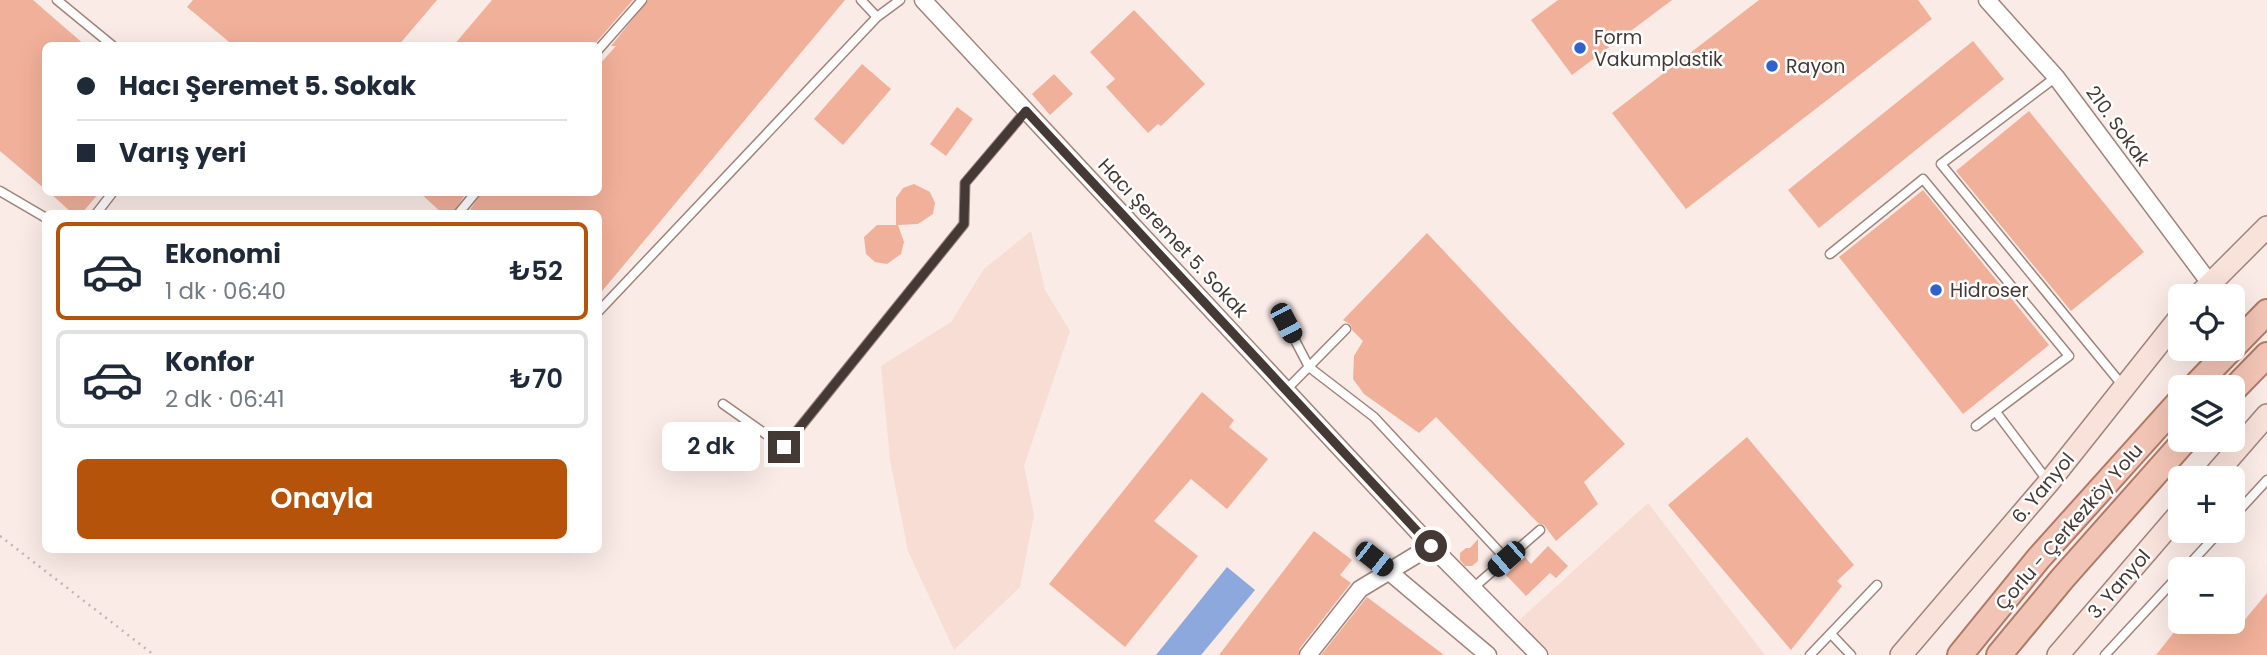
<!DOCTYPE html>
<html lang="tr">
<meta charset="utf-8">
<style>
:root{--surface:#fff;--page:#f6f6f7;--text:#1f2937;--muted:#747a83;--line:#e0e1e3;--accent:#b45309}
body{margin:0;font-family:Poppins,sans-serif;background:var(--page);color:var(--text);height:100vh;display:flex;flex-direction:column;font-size:26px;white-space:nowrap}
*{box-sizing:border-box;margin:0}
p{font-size:23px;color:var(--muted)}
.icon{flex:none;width:38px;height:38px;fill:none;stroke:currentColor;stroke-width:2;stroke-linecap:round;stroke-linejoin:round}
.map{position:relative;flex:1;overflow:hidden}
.panel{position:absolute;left:42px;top:210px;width:560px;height:343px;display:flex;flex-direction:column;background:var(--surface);border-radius:10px;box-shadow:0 7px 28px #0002}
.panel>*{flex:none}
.hud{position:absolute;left:42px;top:42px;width:560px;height:154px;border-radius:10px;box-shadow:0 7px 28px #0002;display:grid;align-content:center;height:154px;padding:0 35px;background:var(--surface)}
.buttons{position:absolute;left:2168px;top:284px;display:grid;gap:14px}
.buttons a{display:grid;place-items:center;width:77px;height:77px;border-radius:10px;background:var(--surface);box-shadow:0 7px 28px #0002;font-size:35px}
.end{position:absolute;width:32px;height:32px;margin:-16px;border:9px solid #443935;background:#fff;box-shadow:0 0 0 4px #fff}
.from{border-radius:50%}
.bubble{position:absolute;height:49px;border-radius:10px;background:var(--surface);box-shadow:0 7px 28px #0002;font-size:23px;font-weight:600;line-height:49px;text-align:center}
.car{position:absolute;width:21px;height:42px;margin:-21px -10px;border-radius:9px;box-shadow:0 0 5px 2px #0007;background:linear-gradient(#222 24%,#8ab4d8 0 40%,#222 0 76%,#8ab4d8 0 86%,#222 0)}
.hud b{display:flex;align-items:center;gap:24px;height:66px;font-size:26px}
.hud b+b{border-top:2px solid var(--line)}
.hud i{width:18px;height:18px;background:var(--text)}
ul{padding:12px 0 0;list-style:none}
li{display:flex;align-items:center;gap:21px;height:98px;margin:0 14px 10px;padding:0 21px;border:4px solid var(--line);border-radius:10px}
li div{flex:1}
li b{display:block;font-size:26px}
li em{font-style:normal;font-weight:600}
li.current{border-color:var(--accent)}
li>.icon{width:63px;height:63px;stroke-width:1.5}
.action{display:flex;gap:14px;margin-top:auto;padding:14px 35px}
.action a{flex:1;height:80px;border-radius:10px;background:var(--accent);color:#fff;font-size:28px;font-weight:600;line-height:80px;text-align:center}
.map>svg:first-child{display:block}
</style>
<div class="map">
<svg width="2267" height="655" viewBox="0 0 2267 655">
<rect width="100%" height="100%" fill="#fbfbfb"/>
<!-- built -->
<path fill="#faebe6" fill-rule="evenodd" d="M0,0H2267V655H0ZM46,46H598V192H46ZM46,214H598V550H46ZM2180,296H2233V348H2180ZM2180,387H2233V439H2180ZM2180,478H2233V530H2180ZM2180,569H2233V621H2180Z"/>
<!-- green -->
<path fill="#f7ddd4" d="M1031,231L1045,290L1070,331L1024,466L1034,515L1020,587L954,650L908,551L890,460L881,366L951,322L984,269Z
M1648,503L1765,655H1548L1516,623Z"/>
<!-- water -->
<path fill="#8ca8dd" d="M1227,567L1255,590L1201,655H1156Z"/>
<!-- building -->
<path fill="#f1b09a" d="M0,0H33L86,46H46V190L0,151Z
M193,0H437L398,46H234L187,7Z
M492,0H633L593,46H453Z
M648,0H845L598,296V214H467L482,192H598V66L616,46H611Z
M1558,0H1672L1572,75L1531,20Z
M1759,0H1918L1932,19L1686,209L1612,113Z
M1134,10L1205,84L1161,126L1158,124L1148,133L1106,87L1115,79L1090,52Z
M1973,41L2004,79L1819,228L1788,190Z
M862,64L891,89L843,145L814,119Z
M1054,74L1073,94L1050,115L1032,94Z
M957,107L973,119L946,156L930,144Z
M2029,111L2144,252L2071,311L1956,171Z
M914,184L930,192L935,203L933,214L918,224L898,225L904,242L901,254L887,264L875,262L866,254L864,237L877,225H896V198L903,188Z
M1923,190L2049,345L1963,414L1839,257Z
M49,192H100L81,214H73Z
M419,192H467L452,214H443Z
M1427,233L1625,444L1584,482L1598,504L1556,541L1544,525L1539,524L1436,417L1419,433L1364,394L1353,379L1354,356L1363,341L1352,330L1351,325L1343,320Z
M1202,392L1234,420L1229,427L1268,459L1227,509L1191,479L1154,521L1198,556L1125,647L1049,584Z
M1747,437L1854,565L1837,581L1842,586L1791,650L1668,505Z
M1314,531L1352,560L1340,575L1351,583L1300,648L1298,655H1219Z
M1478,539V561L1472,566H1465L1460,560V553L1466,548H1470Z
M1548,546L1568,566L1556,578L1550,573L1526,596L1506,575L1525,557L1531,564Z
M2267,593V655H2156L2183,621L2242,623Z
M1367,597L1444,655H1321Z"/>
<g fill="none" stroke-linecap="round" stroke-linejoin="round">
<defs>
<path id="service" d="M57,0L113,46
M861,0L877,17
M598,50L642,0
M2056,77L1941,164L2123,386
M0,191L46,218
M96,214L113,192
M458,214L476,192
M1830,254L1923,179L2069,356L1976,426
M598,312L877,17L900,0
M1286,323L1309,367L1374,417L1506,559
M1286,390L1346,329
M723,404L784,447L964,224L965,183L1026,111
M1996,412L2047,480
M2233,517L2267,480
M2185,569L2221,530
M1473,588L1540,530
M1831,634L1851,655
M1810,655L1877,585
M2105,655L2180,574"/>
<path id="minor" d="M923,0L1431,546L1539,655
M1987,0L2056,77L2209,282
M1374,559L1488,655
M1308,655L1360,589L1431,546"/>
<path id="secondary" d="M2198,296L2267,227
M2212,478L2267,415
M1901,655L2049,482L2180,317
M2058,655L2180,513"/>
<path id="primary" d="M2233,347L2267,312
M2194,387L2232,348
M2233,390L2267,355
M1960,655L2038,559L2180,401
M1999,655L2062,579L2186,439"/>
</defs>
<!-- service casing -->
<use href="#service" stroke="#9e847c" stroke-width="11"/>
<!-- minor casing -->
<use href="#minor" stroke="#9e847c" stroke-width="19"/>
<!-- secondary casing -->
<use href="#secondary" stroke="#9e847c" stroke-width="24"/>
<!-- primary casing -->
<use href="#primary" stroke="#b07a68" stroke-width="28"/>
<!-- path -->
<path stroke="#bbb7b6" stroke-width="2.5" stroke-dasharray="2 5" stroke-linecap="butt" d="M0,536L154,655"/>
<!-- service -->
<use href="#service" stroke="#fff" stroke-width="8"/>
<!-- minor -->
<use href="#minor" stroke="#fff" stroke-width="16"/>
<!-- secondary -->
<use href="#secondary" stroke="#f9e2da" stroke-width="21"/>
<!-- primary -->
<use href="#primary" stroke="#f2c4b5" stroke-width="24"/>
</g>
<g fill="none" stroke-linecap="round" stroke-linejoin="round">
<!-- route -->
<path stroke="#443935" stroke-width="9" d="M784,447L964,224L965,183L1026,111L1431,546"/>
</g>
<!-- markers -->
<g fill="#2f61cf" stroke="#fff" stroke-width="2.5">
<circle cx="1580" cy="48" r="7"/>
<circle cx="1772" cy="66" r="7"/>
<circle cx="1936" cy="290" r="7"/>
</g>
<g text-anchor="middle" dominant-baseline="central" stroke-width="5" stroke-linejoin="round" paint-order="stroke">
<!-- poi labels -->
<g font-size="19" fill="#443935" stroke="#fff" text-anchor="start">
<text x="1594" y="37">Form<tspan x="1594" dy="22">Vakumplastik</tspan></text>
<text x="1786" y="66">Rayon</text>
<text x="1950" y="290">Hidroser</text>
</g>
<!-- street labels -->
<g font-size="19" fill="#443935" stroke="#fff">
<text transform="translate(2118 126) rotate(54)">210. Sokak</text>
<text transform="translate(1173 238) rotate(47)">Hacı Şeremet 5. Sokak</text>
<text transform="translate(2043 488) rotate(-50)">6. Yanyol</text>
<text transform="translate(2069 527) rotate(-49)">Çorlu - Çerkezköy Yolu</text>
<text transform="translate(2119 584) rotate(-49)">3. Yanyol</text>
</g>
</g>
</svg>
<div class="buttons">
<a><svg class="icon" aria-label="locate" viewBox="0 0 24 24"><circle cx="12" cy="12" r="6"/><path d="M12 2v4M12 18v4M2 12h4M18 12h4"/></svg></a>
<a><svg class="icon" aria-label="layers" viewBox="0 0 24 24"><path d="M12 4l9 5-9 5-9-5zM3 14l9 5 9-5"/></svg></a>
<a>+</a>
<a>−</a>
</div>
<i class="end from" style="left:1431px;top:546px"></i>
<i class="end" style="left:784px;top:447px"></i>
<div class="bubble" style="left:662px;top:422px;width:98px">2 dk</div>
<i class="car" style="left:1286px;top:323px;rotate:152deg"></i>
<i class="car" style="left:1374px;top:559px;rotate:128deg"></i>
<i class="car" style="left:1506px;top:559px;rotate:229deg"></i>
<div class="hud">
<b><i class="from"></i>Hacı Şeremet 5. Sokak</b>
<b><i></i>Varış yeri</b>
</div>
<section class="panel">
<ul>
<li class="current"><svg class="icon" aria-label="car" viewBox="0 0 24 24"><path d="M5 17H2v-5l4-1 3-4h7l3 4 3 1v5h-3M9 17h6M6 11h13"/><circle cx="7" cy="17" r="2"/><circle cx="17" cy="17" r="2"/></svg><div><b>Ekonomi</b><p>1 dk · 06:40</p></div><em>₺52</em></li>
<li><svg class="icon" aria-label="car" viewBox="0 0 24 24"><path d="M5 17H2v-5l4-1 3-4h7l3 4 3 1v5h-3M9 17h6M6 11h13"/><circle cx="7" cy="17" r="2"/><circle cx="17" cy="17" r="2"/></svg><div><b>Konfor</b><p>2 dk · 06:41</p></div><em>₺70</em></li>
</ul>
<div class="action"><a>Onayla</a></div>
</section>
</div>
